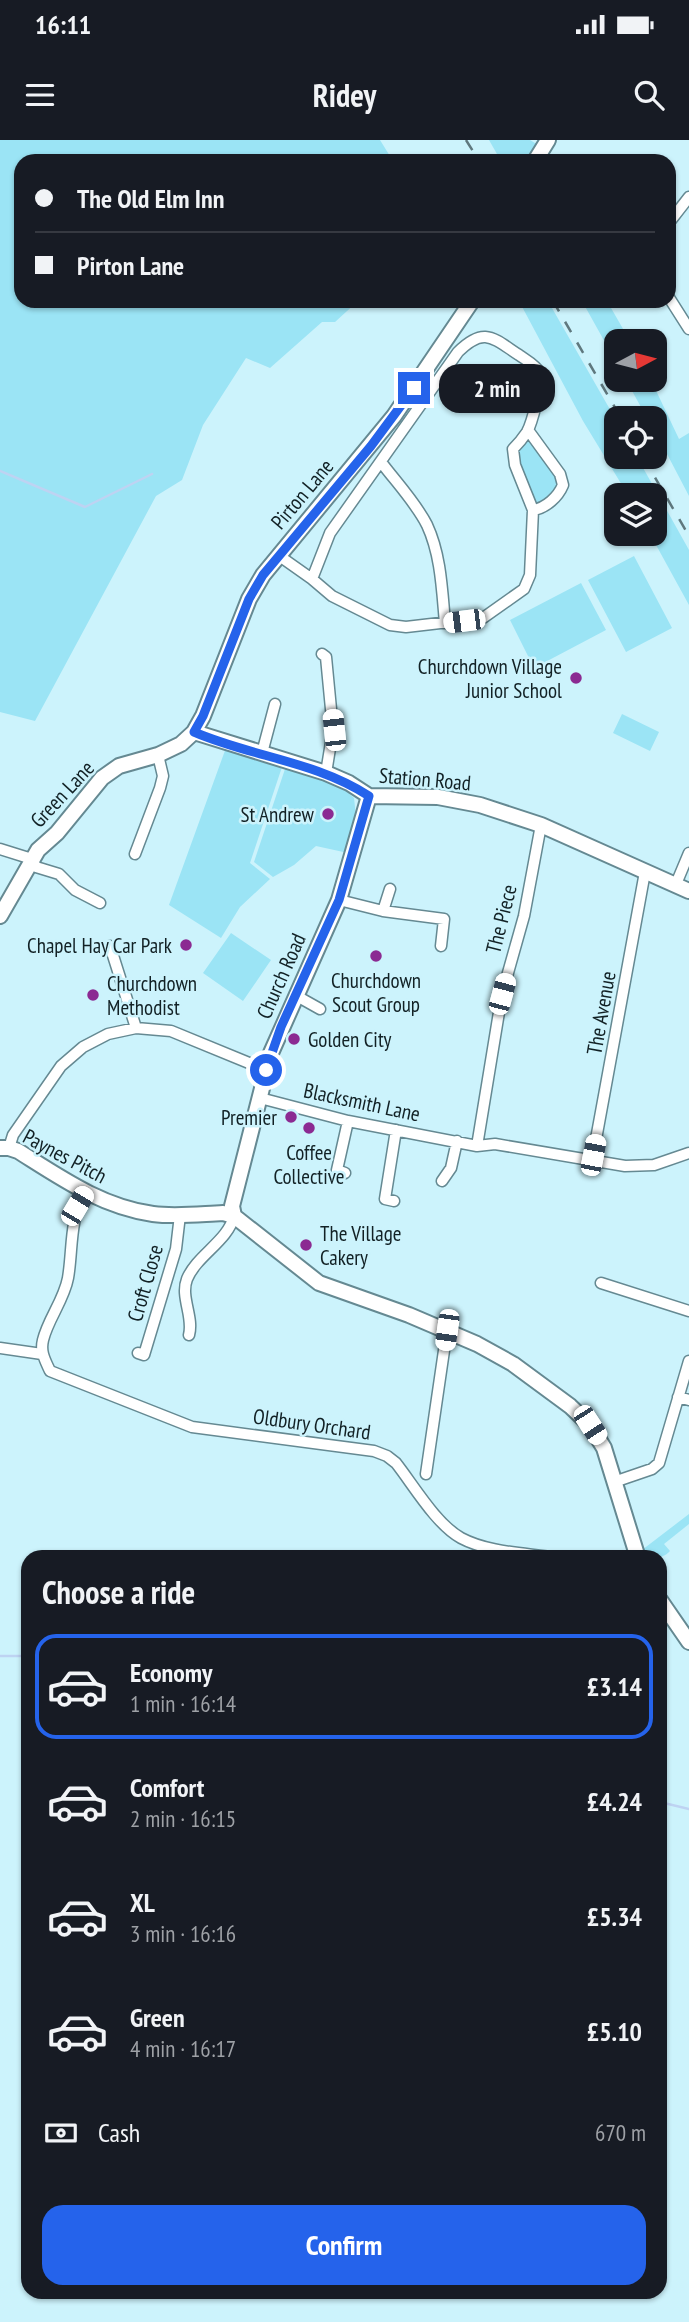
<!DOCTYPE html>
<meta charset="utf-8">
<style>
:root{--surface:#171b24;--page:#20242c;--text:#f1f3f6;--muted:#9ea1a6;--line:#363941;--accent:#2563eb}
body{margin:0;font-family:"PT Sans Narrow",sans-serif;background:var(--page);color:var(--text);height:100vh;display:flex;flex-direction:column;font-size:26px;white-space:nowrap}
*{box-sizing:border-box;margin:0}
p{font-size:23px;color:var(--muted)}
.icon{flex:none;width:38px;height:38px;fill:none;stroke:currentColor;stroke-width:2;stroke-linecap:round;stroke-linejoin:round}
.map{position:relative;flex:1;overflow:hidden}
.panel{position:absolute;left:21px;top:1410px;width:646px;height:749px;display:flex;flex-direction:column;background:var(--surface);border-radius:21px;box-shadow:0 2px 5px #0004}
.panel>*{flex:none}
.top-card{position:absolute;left:14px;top:14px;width:662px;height:154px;border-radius:21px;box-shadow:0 2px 5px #0004;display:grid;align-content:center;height:154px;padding:0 21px;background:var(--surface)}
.needle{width:46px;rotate:83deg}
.controls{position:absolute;left:604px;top:189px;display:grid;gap:14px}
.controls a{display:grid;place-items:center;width:63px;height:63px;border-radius:14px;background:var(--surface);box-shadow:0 2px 5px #0004;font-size:35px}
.end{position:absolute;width:32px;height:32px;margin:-16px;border:9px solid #2563eb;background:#fff;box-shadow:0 0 0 4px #fff}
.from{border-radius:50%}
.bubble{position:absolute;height:49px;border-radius:21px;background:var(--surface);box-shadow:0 2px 5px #0004;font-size:23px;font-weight:800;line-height:49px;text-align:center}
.car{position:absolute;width:21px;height:42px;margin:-21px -10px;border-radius:9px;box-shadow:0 0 5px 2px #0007;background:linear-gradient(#fff 24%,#345 0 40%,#fff 0 76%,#345 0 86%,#fff 0)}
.top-card b{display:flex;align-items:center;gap:24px;height:66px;font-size:26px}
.top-card b+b{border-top:2px solid var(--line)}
.top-card i{width:18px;height:18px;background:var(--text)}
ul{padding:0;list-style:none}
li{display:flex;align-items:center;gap:21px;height:105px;margin:0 14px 10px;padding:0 7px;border:4px solid transparent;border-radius:21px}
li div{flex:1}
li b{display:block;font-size:26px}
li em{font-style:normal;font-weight:800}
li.active{border-color:var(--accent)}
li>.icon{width:63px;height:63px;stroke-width:1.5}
h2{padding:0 21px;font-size:32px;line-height:84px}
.pay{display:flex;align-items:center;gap:18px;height:77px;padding:0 21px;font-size:26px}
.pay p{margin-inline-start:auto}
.button{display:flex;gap:14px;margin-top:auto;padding:14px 21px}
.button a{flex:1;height:80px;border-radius:21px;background:var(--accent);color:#fff;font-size:28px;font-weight:800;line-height:80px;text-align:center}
.status{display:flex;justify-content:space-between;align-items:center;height:49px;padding:0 35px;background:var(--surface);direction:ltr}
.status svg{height:19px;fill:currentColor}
header{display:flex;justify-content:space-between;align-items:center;height:91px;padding:0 21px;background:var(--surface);font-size:32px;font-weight:800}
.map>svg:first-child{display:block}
</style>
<div class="status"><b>16:11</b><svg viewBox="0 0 49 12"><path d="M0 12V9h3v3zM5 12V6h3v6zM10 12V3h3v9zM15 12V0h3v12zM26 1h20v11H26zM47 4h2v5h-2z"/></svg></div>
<header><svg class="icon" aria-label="menu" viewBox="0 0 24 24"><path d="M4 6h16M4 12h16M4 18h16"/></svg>Ridey<svg class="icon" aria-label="search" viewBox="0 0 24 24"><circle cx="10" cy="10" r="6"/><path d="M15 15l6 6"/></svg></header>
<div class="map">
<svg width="689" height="2182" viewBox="0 0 689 2182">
<rect width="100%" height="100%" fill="#ccf3fc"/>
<!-- green -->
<path fill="#9be4f5" d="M0,0H380L393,21H21V161H358L335,182H322L270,228L246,218L203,285L182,340L156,356L35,581L0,572Z
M489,0H530L543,8L535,21H501Z
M519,161H548L616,280V317H637L689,410V465L650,394H654V355H628L583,281Z
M582,161H607L630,201H616V222Z
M626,240H651L679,299L689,293V356L655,291L654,278H647Z
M528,290L563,345L533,370L513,309Z
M634,416L672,488L626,512L588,440Z
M581,443L606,490L534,528L510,480Z
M622,574L659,592L650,611L613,593Z
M227,605L283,624L250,723L270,739L240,767L221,798L169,765Z
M286,626L342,647L354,658L356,676L348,713L316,706L294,725L273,737L254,722Z
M231,793L271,820L243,861L203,833Z
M689,1374V1384L664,1404L670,1411C663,1419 656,1417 645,1417L642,1410Z"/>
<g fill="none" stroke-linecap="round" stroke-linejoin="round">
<!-- stream -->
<path stroke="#bed3f2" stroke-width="2.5" d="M0,331L85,367L152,334
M0,1516H28
M660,1662L689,1669"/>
<defs>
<path id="street" d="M668,84L689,57
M668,156L689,189
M528,290L560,334L563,345C558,357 546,368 533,370
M381,322C396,342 416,363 427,385C441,415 442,450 445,483
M278,415L312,439L332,456L390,485L406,487L483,478L524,449L530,435L533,370L515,325L513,309C518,304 523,298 527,292C532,283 543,242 540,233C536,225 526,220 519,215C493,198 484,186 458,212L330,393L312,439
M322,514L326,517L333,590L326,633
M262,613L275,564
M0,709L32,719L36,727L59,734L75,750L100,763
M135,714L160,648L163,636L158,615
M676,744L689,713
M339,760L383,771L444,779L441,806
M383,771L390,749
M110,806L136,888
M295,855L320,869
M260,958L348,981L477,1006L495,1004L625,1026L654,1025L689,1013
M477,1006L502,854L524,776L541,685
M9,1008L13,995L61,926L83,907L108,894L136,888L171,891L266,930
M592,1021L645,732
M345,1033L337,1030L348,981
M442,1041L451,1028L457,1001
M85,1053C69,1080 73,1109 68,1138C64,1160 48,1179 43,1200C40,1212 45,1220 50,1231L192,1287L374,1311L387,1316L396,1323C414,1346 436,1384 461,1398C489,1413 527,1413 557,1418
M394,1061L385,1059L396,990
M601,1143L689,1171
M189,1195C194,1177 180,1157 187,1139C197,1115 228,1101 234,1076
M0,1208L42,1214
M138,1213L144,1215L176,1109L180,1075
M678,1257L689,1260
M426,1334L447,1190
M614,1342L652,1329L659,1323L689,1221"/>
<path id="secondary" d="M535,21L548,0
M194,592L326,633L349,643L369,656L438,657L480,665L541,685L689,751
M0,776L38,710L57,693L102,638L119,626L158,615L181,604L194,592L203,576L249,459L263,435L394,276L472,161
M0,1008H9L18,1011C61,1038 102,1067 153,1074C176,1077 200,1074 223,1073L234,1076L319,1143L409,1175L477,1204L513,1224L570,1266L590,1285L604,1308L638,1418
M234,1076L232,1066L271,913L339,760L369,656
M660,1460L689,1502"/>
</defs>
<!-- street casing -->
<use href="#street" stroke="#658992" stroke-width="13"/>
<!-- secondary casing -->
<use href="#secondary" stroke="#658992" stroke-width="18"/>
<!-- street -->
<use href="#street" stroke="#fff" stroke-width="10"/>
<!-- secondary -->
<use href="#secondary" stroke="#fff" stroke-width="14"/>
<!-- rail -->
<path stroke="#5f787e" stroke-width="2.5" stroke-dasharray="12 12" stroke-linecap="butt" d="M466,0L479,21
M553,161L621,278
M643,317L689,396"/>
</g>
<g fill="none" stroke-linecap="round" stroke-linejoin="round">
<!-- route -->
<path stroke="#2563eb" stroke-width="9" d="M266,930L281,887L339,760L369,656C315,621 252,617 194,592L203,576L249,459L263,435L371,306L414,248"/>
</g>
<!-- markers -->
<g fill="#8b2a92" stroke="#ccf3fc" stroke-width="2.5">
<circle cx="576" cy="538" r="7"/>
<circle cx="328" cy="674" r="7"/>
<circle cx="186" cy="805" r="7"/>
<circle cx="376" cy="816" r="7"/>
<circle cx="93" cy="855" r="7"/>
<circle cx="294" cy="899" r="7"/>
<circle cx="291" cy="977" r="7"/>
<circle cx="309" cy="988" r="7"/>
<circle cx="306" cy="1105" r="7"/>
</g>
<g text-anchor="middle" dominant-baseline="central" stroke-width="5" stroke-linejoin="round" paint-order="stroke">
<!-- street labels -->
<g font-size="21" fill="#122125" stroke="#ccf3fc">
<text transform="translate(302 354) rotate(-50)">Pirton Lane</text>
<text transform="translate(425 639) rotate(5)">Station Road</text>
<text transform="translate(62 654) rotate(-47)">Green Lane</text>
<text transform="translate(501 779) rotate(-76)">The Piece</text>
<text transform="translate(281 836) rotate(-66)">Church Road</text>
<text transform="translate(601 873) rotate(-80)">The Avenue</text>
<text transform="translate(362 962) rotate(12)">Blacksmith Lane</text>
<text transform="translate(65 1016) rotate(28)">Paynes Pitch</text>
<text transform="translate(145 1143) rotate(-74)">Croft Close</text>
<text transform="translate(312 1284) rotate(8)">Oldbury Orchard</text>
</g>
<!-- poi labels -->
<g font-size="21" fill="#122125" stroke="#ccf3fc" text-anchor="end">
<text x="562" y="526">Churchdown Village<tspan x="562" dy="24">Junior School</tspan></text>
<text x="314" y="674">St Andrew</text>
<text x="172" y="805">Chapel Hay Car Park</text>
<text x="376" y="840" text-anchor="middle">Churchdown<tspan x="376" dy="24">Scout Group</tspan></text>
<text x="107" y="843" text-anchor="start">Churchdown<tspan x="107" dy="24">Methodist</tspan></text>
<text x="308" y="899" text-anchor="start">Golden City</text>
<text x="277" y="977">Premier</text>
<text x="309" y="1012" text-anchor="middle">Coffee<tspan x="309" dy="24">Collective</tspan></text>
<text x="320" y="1093" text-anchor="start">The Village<tspan x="320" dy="24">Cakery</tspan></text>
</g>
</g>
</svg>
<div class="controls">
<a><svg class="needle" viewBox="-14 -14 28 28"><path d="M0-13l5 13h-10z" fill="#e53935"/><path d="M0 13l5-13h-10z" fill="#9ea1a6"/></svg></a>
<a><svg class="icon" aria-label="locate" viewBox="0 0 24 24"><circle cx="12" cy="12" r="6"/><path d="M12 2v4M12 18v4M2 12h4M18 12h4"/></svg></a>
<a><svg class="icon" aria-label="layers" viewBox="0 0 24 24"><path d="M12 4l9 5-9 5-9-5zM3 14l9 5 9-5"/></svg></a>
</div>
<i class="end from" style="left:266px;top:930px"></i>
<i class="end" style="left:414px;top:248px"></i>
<div class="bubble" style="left:439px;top:224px;width:116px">2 min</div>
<i class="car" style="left:464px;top:481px;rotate:263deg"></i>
<i class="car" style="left:334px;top:590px;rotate:354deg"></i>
<i class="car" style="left:502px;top:854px;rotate:15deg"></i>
<i class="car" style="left:593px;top:1015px;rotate:11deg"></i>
<i class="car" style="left:77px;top:1066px;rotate:31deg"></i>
<i class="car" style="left:447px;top:1190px;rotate:188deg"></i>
<i class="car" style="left:590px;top:1285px;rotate:147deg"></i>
<div class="top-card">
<b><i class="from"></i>The Old Elm Inn</b>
<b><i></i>Pirton Lane</b>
</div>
<section class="panel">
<h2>Choose a ride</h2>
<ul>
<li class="active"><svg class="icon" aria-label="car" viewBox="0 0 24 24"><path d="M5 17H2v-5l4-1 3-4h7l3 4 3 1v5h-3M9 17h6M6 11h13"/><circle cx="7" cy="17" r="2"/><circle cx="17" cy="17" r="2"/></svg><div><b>Economy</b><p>1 min · 16:14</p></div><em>£3.14</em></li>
<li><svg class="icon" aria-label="car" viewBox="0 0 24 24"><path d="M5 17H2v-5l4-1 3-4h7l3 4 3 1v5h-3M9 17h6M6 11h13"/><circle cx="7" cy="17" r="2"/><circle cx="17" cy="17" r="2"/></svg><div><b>Comfort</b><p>2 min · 16:15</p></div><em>£4.24</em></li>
<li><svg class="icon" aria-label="car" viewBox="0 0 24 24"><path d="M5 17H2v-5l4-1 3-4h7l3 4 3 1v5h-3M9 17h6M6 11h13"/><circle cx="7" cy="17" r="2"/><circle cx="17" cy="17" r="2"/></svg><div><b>XL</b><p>3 min · 16:16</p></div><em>£5.34</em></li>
<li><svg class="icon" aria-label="car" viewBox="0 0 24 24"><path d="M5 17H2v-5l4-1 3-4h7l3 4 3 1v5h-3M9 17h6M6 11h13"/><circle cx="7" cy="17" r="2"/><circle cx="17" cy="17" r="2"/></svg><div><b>Green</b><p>4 min · 16:17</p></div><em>£5.10</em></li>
</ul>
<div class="pay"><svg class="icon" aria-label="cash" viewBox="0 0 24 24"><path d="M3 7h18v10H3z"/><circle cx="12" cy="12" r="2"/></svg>Cash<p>670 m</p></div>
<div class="button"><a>Confirm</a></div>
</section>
</div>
